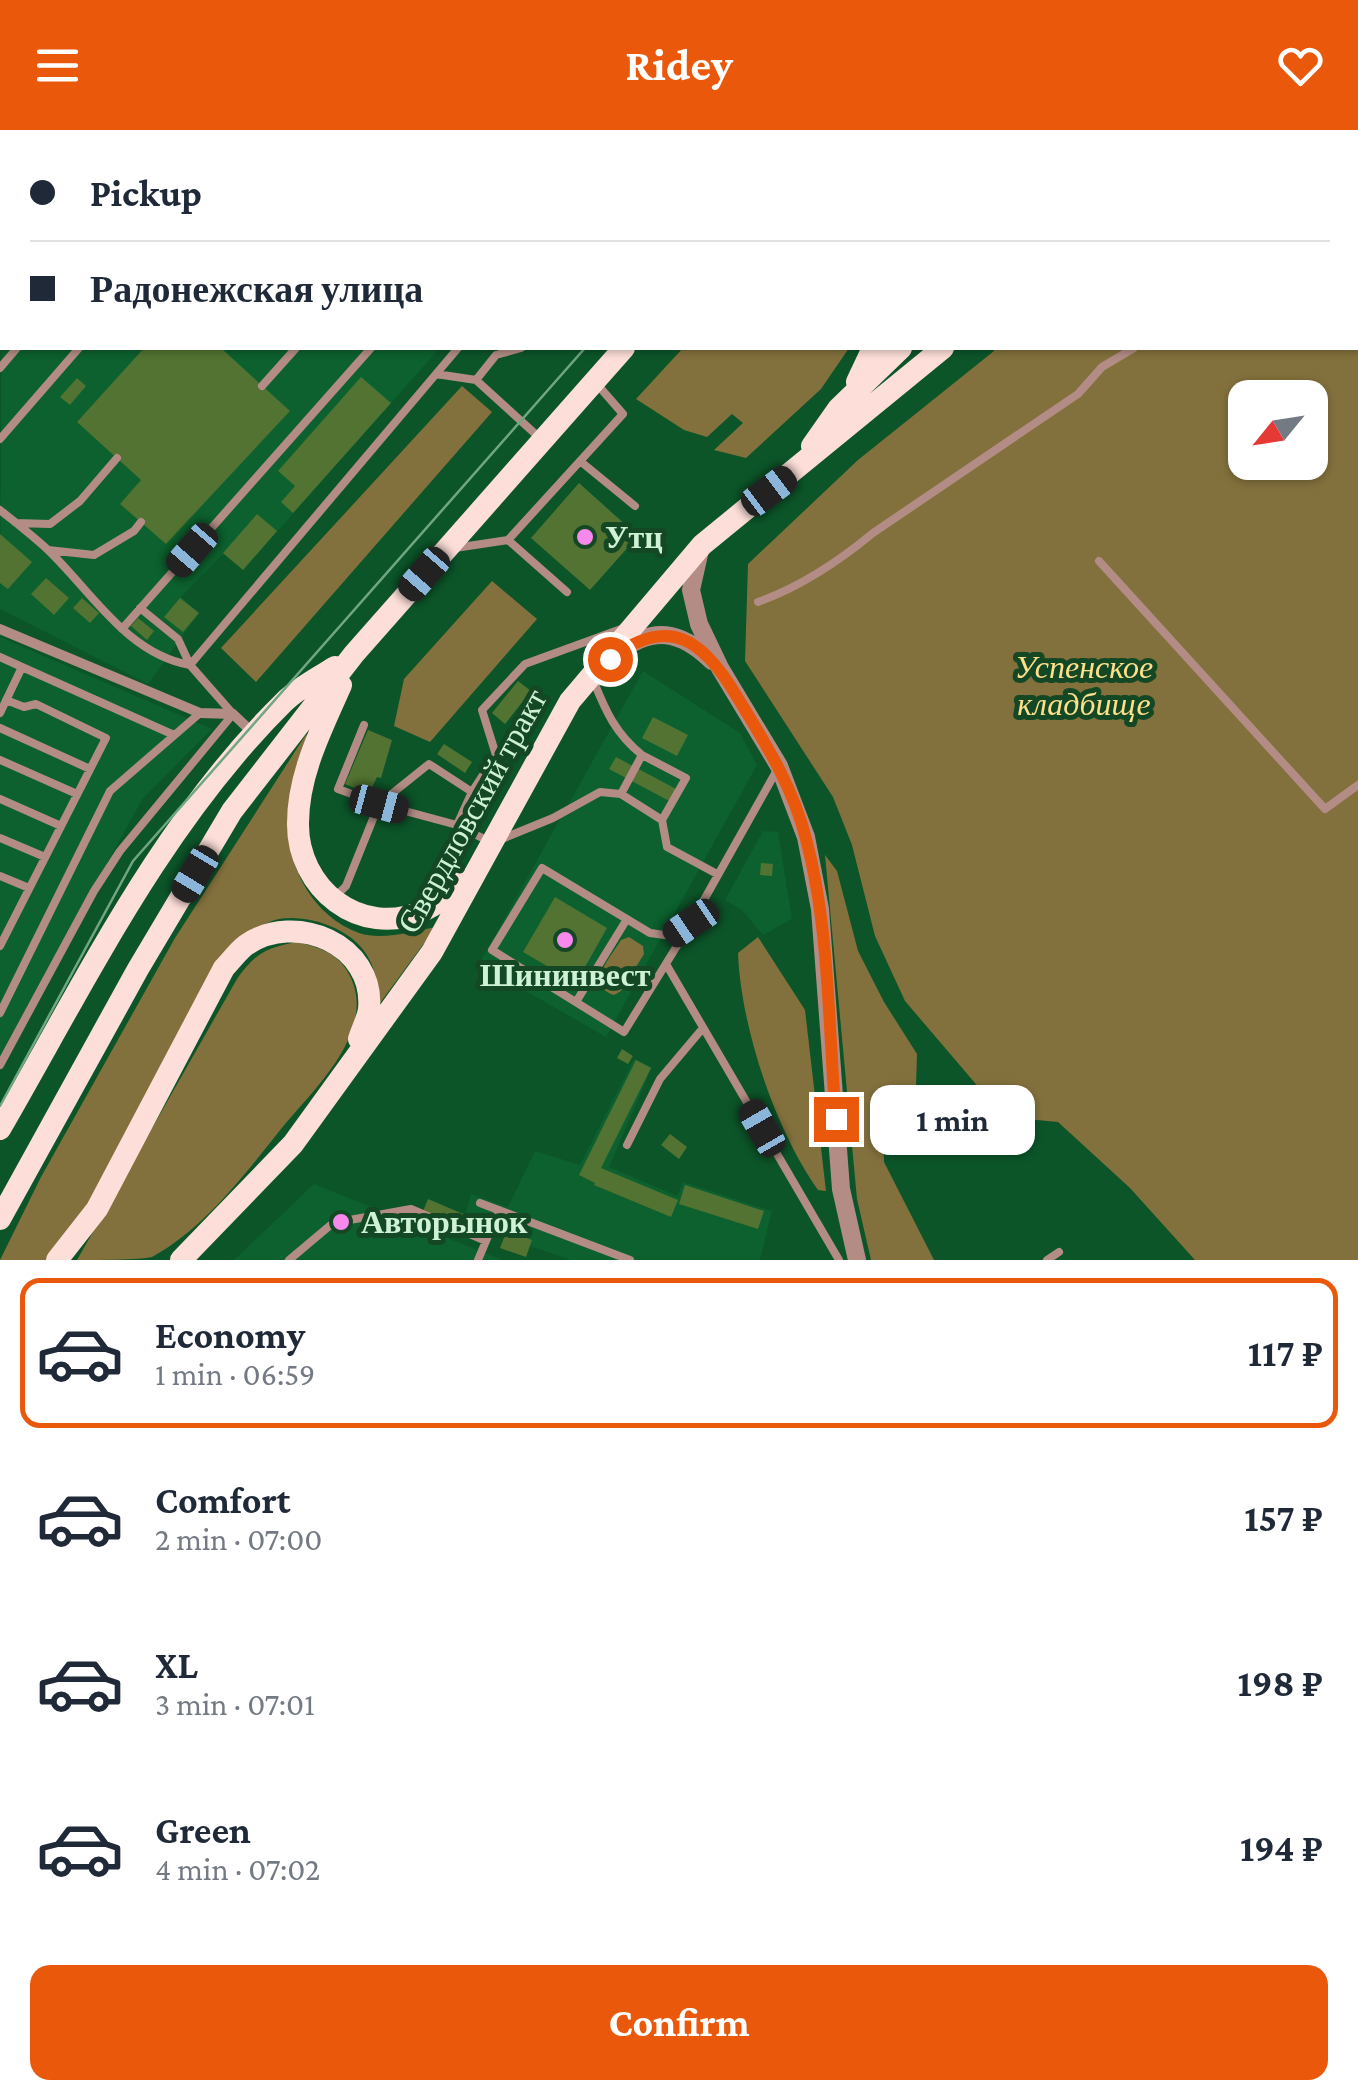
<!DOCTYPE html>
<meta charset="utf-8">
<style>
:root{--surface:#fff;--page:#f6f6f7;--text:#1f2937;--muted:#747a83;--line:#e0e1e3;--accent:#ea580c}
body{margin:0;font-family:"Crimson Pro",serif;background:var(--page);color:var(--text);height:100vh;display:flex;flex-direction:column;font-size:38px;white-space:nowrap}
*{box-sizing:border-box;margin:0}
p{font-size:32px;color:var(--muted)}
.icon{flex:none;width:55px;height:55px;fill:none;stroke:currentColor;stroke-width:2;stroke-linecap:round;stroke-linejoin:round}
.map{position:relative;height:1130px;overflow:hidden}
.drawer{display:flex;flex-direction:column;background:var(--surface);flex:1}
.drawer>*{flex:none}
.hud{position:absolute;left:0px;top:0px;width:1360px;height:220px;box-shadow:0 2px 8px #0004;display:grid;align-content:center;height:220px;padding:0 30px;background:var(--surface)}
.needle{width:65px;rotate:240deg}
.buttons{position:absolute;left:1228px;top:250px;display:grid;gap:20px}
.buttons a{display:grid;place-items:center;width:100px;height:100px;border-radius:20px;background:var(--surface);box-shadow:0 2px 8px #0004;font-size:50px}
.end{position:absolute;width:45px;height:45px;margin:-22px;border:12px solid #ea580c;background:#fff;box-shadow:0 0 0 5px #fff}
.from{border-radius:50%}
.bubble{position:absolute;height:70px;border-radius:20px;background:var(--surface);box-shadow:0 2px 8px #0004;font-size:32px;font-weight:700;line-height:70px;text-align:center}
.car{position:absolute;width:30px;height:60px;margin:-30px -15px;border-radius:12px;box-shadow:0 0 8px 2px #0007;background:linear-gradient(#222 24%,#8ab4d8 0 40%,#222 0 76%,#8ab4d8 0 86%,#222 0)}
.hud b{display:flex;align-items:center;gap:35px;height:95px;font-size:38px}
.hud b+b{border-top:2px solid var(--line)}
.hud i{width:25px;height:25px;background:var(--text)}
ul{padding:18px 0 0;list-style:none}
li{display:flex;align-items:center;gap:30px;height:150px;margin:0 20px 15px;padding:0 10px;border:5px solid transparent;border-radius:20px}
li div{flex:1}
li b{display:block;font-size:38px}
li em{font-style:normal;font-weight:700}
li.on{border-color:var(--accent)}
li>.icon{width:90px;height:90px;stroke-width:1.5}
.button{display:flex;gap:20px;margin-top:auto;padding:20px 30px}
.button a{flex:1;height:115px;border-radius:20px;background:var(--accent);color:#fff;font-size:40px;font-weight:700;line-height:115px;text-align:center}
header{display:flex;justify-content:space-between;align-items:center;height:130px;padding:0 30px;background:var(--accent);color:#fff;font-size:45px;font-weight:700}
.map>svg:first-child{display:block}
</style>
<header><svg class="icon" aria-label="menu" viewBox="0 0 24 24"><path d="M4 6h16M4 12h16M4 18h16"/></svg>Ridey<svg class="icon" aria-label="heart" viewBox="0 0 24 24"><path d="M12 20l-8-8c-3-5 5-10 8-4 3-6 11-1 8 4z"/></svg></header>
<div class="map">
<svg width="1358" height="1130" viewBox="0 0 1358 1130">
<rect width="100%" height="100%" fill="#0c5529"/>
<!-- built -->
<path fill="#0c612e" d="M67,0H682L65,2Z
M2,88V218H440L243,440L223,424L181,467L199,483L148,554L0,479Z
M0,507L212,599L143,668L0,927Z
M643,541L740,603L757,635L606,907L479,834Z
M763,701L778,702L792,789L763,805L742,780L725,770Z
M634,929L652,937L609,1037L677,1066L683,1052L772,1081L760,1130H571L463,1093L471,1064L508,1077L535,1021L580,1035Z
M314,1054L502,1130H234Z"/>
<!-- green -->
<path fill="#83713d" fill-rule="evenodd" d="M1208,0H1358V1130H1195L1130,1058L1058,992L1004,987L905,871L875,806L852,715L833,667L745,531L748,434L858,330L994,221V218H1358V2H1205ZM1245,268H1310V332H1245Z
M683,218H849L821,259L746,328L714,320L743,293L732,284L707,307L684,300L636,269Z
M462,256L492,282L256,552L221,518Z
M492,451L537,489L430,612L394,596L404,549Z
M312,601C305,623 295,646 290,668C279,721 306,784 359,803C383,811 413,801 436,797L380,873C378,857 376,841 368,827C353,799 309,784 279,789C267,791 255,801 244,807L94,1068L48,1130H0L41,1047L175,808L305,606Z
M825,725L837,741L858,821L884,872L917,924L916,956L883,982L884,1032L934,1130H871L857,1069Z
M629,807L643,816L644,824L621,861L614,865C584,855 611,827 621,810Z
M758,807L805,880L826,1061L818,1060C775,999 741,898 738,823Z
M297,812C322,818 340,824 351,848C376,903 313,960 281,999C244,1045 205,1098 152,1127C139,1130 94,1130 77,1130L237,849C256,823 265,818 297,812Z"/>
<!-- building -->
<path fill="#527331" d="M144,218H221L290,281L166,414L120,374L141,350L77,292Z
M361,247L391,273L293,383L281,372L295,356L278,341Z
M77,248L86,256L70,275L60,267Z
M579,353L638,406L590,460L531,408Z
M257,384L277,401L243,440L223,423Z
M0,404L32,432L8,459L0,453Z
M46,448L69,468L54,485L31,464Z
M82,468L99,483L90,493L73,478Z
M180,468L199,483L183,502L164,487Z
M138,488L154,501L147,510L131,496Z
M518,551L531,561L505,594L492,583Z
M653,587L688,605L677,626L642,608Z
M368,600L392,610L381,648L377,647L369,664L345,654Z
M444,614L472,632L465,643L437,624Z
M616,627L680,661L673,673L609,639Z
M761,733L773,734L772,746L760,745Z
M555,767L607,798L576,853L523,822Z
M622,919L633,926L628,934L617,928Z
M636,930L651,938L601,1038L678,1070L671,1087L594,1055L595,1053L579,1045Z
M670,1004L687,1017L679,1029L661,1015Z
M685,1055L764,1081L758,1099L679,1074Z
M428,1069L482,1092L477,1104L423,1081Z
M507,1100L532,1110L526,1127L500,1118Z"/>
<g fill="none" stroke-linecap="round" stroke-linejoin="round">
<!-- service -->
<path stroke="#b38d85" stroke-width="8" d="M228,0L231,2
M481,0L484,2
M146,2L148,0
M209,2L213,0
M708,2L710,0
M1358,55V54
M0,170L2,167
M0,238L17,218
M436,244L458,218
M476,250L496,225L521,218
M262,256L296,218
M0,309L79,218
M580,331L635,376
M0,380C16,393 33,406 48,420C92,462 127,524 190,535
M16,393L50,394L80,371L117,328
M508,410L567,462
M455,418L508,410L623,284L596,253
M48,420L94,425L134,401L141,392
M1099,431L1325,679L1358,655
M758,472C800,457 838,432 873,403L1078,264L1102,237L1134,218
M122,499L371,218
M0,527L22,537
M190,535L436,244L476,250L542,310
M594,552C606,582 616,604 642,625L621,664L600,662L553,688L492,713L457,695L472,662L496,625L482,580L525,534L621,499
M0,583L22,537L174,605
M364,595L338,659L379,674L429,634L472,662
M0,598L90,639
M642,625L686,648L662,690
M0,630L77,664
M621,664L662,690L667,717L717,744
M0,669L61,696
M0,708L45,727
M0,746L29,758
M334,768L346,756L379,674L457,695
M691,793L672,806L650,803L542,738L492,820L624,902L691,793L777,640
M0,816L106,608L36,574L24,577L6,570
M666,834L839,1130
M576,872L627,789
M0,883L110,661L200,583
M0,935L94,761L120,721L233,584L190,535L178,509L140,478
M627,1015L660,949L703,898
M480,1073L630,1130
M289,1130L333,1093L411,1079L486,1111
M478,1130L499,1080
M1047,1130L1059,1122"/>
<!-- minor -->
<path stroke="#b38d85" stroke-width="10" d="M0,499L200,583L233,584L254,604"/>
<!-- tertiary -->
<path stroke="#b38d85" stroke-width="18" d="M700,420L691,460L699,494L720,538L779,636L806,707L820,779L841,1059L857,1130
M617,523C653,496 680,500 712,531"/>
<!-- primary -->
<path stroke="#fdded8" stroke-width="22" d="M908,0L910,2
M802,2L805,0
M1072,2L1075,0
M1107,2L1109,0
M1182,2L1184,0
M857,252L873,218
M812,316L838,279L901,218
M341,555C322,598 298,644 298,693C297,758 360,809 423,781C440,773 452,761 465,749
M0,999C85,852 162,692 284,572C298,558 318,548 335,537
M0,1089L138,839L232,681L354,524L624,218
M57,1130L97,1079L224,838C231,831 238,821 246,815C295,781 375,814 369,879C368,888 362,899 359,909
M181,1130L293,1014L432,822L570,571L702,415L943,218"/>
<!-- tram -->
<path stroke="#71a683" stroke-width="2.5" d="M778,2L780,0
M0,976L133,731L585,218"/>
</g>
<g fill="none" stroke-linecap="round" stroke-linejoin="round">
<!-- route -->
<path stroke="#ea580c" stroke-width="12" d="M610,529C668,485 702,508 736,565C764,611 793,656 806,709C830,799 828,897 836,989"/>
</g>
<!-- markers -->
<g fill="#f788ec" stroke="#144825" stroke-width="4">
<circle cx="585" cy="407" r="10"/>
<circle cx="565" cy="810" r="10"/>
<circle cx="341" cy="1092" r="10"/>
</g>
<g text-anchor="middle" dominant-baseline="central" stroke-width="10" stroke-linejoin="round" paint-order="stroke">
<!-- poi labels -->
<g font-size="32" font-weight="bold" fill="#cff1d6" stroke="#144825" text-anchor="start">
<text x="605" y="407">Утц</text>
<text x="565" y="845" text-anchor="middle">Шининвест</text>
<text x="361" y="1092">Авторынок</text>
</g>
<!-- park labels -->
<g font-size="32" font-style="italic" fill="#fee08b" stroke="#144825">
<text x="1084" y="537">Успенское<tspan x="1084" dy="37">кладбище</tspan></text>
</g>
<!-- street labels -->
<g font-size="32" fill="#cff1d6" stroke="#144825">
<text transform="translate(472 681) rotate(-61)">Свердловский тракт</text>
</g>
</g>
</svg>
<div class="buttons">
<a><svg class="needle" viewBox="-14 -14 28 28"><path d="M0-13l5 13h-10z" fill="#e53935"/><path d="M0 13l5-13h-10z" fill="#747a83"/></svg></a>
</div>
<i class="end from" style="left:610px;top:529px"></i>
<i class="end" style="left:836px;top:989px"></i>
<div class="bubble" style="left:870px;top:955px;width:165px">1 min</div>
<i class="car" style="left:769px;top:361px;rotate:53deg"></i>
<i class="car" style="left:192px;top:420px;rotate:221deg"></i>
<i class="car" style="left:424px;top:444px;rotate:221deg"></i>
<i class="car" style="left:379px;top:674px;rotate:105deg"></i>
<i class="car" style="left:195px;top:744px;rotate:211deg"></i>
<i class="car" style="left:691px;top:793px;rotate:236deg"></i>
<i class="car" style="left:762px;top:998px;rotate:330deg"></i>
<div class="hud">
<b><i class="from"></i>Pickup</b>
<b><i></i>Радонежская улица</b>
</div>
</div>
<section class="drawer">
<ul>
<li class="on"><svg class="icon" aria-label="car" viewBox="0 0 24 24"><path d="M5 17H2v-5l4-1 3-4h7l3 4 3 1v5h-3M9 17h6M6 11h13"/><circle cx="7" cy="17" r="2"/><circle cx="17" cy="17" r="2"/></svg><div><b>Economy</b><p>1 min · 06:59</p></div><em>117 ₽</em></li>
<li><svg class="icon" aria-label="car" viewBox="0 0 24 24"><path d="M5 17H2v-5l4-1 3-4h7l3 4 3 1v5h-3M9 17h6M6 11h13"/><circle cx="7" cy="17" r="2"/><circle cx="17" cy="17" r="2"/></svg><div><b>Comfort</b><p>2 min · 07:00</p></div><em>157 ₽</em></li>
<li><svg class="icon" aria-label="car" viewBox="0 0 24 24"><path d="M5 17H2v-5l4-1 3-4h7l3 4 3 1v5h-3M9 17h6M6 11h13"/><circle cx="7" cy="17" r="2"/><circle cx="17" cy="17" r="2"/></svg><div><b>XL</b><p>3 min · 07:01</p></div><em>198 ₽</em></li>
<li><svg class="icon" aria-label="car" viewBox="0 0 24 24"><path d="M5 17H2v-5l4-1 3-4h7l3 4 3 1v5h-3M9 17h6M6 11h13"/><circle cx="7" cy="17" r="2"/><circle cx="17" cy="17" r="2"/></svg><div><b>Green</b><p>4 min · 07:02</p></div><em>194 ₽</em></li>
</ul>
<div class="button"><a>Confirm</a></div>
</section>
